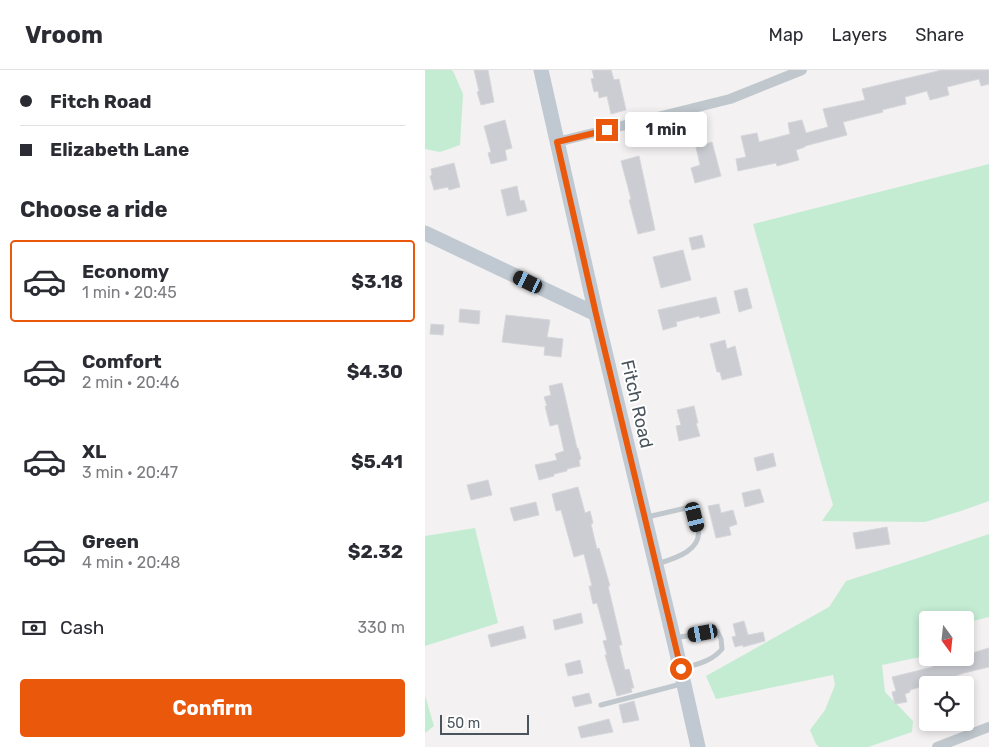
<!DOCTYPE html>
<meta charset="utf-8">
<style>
:root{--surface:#fff;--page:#f7f7f7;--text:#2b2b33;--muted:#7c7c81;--line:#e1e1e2;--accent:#ea580c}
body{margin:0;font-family:Rubik,sans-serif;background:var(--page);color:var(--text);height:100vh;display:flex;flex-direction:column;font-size:19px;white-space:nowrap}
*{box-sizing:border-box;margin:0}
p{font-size:16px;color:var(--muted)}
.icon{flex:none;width:28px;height:28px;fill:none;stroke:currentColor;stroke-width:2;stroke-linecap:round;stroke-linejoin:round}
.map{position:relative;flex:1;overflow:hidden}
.side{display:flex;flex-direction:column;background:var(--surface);width:425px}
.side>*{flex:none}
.guide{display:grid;align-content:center;height:110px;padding:0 20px;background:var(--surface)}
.needle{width:32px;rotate:165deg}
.controls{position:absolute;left:494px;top:541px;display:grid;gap:10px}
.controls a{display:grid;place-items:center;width:55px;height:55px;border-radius:5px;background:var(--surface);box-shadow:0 2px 8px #0003;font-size:25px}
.scale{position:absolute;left:15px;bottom:12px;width:89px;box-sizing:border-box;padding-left:5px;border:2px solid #4a545c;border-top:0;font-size:14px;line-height:18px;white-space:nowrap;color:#4a545c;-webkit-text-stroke:4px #fff;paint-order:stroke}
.end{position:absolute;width:22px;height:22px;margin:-11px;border:6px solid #ea580c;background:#fff;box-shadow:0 0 0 2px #fff}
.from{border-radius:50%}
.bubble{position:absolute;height:35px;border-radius:5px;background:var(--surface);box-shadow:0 2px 8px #0003;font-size:16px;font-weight:700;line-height:35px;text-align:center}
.car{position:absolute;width:15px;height:30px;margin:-15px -8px;border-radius:6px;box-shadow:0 0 4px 1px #0007;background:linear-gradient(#222 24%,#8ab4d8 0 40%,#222 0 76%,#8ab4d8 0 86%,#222 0)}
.guide b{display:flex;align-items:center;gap:18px;height:48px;font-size:19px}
.guide b+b{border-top:1px solid var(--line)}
.guide i{width:12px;height:12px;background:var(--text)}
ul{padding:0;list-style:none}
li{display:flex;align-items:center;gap:15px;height:82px;margin:0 10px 8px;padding:0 10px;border:2px solid transparent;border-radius:5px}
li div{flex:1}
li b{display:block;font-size:19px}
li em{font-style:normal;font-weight:700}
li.selected{border-color:var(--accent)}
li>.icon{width:45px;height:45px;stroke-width:1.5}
h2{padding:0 20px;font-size:22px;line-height:60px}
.pay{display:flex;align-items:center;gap:12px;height:55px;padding:0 20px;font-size:19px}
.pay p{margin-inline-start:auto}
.primary-button{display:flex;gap:10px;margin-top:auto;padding:10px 20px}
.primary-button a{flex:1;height:58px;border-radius:5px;background:var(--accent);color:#fff;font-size:20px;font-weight:700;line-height:58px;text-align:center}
header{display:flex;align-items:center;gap:30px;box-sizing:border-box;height:70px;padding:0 25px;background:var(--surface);border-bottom:1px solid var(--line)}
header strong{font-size:24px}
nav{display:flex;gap:28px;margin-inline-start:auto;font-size:18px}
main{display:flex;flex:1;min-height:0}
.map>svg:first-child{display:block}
</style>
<header>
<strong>Vroom</strong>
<nav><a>Map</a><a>Layers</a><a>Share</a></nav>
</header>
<main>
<section class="side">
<div class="guide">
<b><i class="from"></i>Fitch Road</b>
<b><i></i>Elizabeth Lane</b>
</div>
<h2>Choose a ride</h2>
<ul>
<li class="selected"><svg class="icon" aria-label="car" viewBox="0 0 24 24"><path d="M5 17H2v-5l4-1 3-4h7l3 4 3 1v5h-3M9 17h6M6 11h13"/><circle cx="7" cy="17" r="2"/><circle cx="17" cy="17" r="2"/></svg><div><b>Economy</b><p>1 min · 20:45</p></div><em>$3.18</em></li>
<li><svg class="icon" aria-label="car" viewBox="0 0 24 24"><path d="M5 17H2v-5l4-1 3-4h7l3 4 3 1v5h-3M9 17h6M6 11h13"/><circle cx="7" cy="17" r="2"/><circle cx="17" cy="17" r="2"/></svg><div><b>Comfort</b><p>2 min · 20:46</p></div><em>$4.30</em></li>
<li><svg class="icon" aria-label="car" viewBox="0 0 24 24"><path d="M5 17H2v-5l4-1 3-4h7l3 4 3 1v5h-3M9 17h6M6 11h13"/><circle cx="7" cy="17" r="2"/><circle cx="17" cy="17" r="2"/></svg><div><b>XL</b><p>3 min · 20:47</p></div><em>$5.41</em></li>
<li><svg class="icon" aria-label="car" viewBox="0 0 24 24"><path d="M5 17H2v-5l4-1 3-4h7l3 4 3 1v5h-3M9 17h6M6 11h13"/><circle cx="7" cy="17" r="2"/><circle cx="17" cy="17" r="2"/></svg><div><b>Green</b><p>4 min · 20:48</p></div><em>$2.32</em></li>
</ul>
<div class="pay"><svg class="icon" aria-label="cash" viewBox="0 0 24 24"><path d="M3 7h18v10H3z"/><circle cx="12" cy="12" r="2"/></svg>Cash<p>330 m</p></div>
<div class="primary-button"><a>Confirm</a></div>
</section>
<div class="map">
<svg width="564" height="677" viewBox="0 0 564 677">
<rect width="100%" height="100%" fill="#f3f1f1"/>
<!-- green -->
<path fill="#c4ecd3" d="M0,0H26L28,1L38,24L35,75L15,82L0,79Z
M564,94V431L536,441L500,452L397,451L408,435L328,154Z
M50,458L73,553L0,576V466Z
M564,464V547L540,553V550H502V571L495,587L457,595L460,622L488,651L487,662L443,677H394L391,674L385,660L400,640L410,615L408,605L291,629L281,606L404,537L421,511L490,489Z
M0,625L9,656L0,663Z"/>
<!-- building -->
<path fill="#cbcdd3" stroke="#d5d7db" d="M49,0H63L69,32L56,35L52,22L54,21Z
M167,0H186L189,10L194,9L201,40L186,44L182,26L174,28L173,21L169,22L166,9L169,8Z
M517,0H564V14L556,16L554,9L522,17L524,25L505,30L502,21L480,27L481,34L457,40L458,42L418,52L422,65L380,76V77L371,80L374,90L352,96L351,93L313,101L311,89L321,87L316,66L332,63L334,72L365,64L363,53L377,50L381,63L403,57L398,39L440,30L437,19Z
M80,50L87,78L80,80L82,90L66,94L63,83L66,82L59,56Z
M287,72L296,106L270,113L266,98L275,95L271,77Z
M214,86L230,160L213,164L204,130L206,129L196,91Z
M29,93L35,117L24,120L23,117L9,120L5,106L7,105L6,99Z
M92,116L95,131L99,130L102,141L82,146L76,120Z
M277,165L280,177L267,180L264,168Z
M258,180L266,210L236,218L228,187Z
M322,218L327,238L314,242L309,221Z
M291,227L295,243L275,248L274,246L251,252L252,256L238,260L233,240Z
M35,239L55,241L54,254L34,252Z
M81,245L125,250L122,267L138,269L136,287L119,285L120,277L77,272Z
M6,254L19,255L18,265L5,264Z
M300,270L302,279L310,276L317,305L297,310L295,302H292L285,274Z
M137,313L152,378H153L156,389L154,390L155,396L142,399V401L129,404V406L114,410L110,395L132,390L130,384L139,381L133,354L125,356L120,336H122L119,327L126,325L124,316Z
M269,336L273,353H271L275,366L254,371L251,356L256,355L252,340Z
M348,383L351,396L332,401L329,388Z
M63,410L67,425L46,430L42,415Z
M153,417L160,443L165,441L168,453L166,454L169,467L172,479L174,478L185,516H183L197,575H194L200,600L204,599L209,618H206L207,622L192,626L180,585H182L178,571L182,570L172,533L168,534L164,516H167L159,484L149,487L136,440L131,441L127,424Z
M335,419L339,432L320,437L317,423Z
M111,432L114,445L89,451L85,438Z
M294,434L296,443L308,440L312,454L304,457L306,465L291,468L283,436Z
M462,457L465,474L431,479L428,463Z
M156,543L158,553L130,560L128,550Z
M319,551L323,565L338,562L340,571L318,577V575L310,577L307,567L311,566L308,554Z
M98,556L101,568L66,577L63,565Z
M564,578V597L539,603L522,609L523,615H502L485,620V622L480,624L482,632L470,634L467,622L471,621L467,607L508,597L507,593L524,589V590L534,588H548L547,583Z
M155,590L158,603L143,606L140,594Z
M164,623L167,633L150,637L147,627Z
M209,631L214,650L198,653L194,635Z
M184,649L188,662L156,668L153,657Z"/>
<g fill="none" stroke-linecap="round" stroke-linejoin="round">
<!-- lane -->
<path stroke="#c0c8ce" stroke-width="5" d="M222,447L261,438C270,446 270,447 273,458C278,481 248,489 232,494
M249,568L292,561L296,569L297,579C286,592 272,594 257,599
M176,635L256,614"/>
<!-- street -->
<path stroke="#c0c8ce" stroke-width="10" d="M132,72L305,29L377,0
M512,677L564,657"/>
<!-- secondary -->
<path stroke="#c0c9d2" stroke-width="15" d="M116,0L171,244L251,579L273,677
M0,163L171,244"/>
</g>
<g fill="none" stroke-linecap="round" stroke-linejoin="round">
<!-- route -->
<path stroke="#ea580c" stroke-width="6" d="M182,60L132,72L171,244L256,599"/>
</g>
<g text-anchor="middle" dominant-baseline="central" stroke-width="4" stroke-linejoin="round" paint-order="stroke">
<!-- street labels -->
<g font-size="18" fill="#4a545c" stroke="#fff">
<text transform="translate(212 334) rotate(77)">Fitch Road</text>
</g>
</g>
</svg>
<div class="controls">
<a><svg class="needle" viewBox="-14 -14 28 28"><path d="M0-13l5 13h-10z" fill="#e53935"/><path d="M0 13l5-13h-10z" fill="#7c7c81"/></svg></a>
<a><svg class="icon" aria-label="locate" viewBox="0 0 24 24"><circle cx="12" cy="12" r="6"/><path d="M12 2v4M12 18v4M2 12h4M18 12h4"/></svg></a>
</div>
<div class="scale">50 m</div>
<i class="end from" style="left:256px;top:599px"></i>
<i class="end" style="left:182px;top:60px"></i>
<div class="bubble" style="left:200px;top:42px;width:82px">1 min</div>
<i class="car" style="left:103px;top:212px;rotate:296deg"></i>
<i class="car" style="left:270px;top:447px;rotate:166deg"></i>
<i class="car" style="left:278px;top:563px;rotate:260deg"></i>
</div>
</main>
